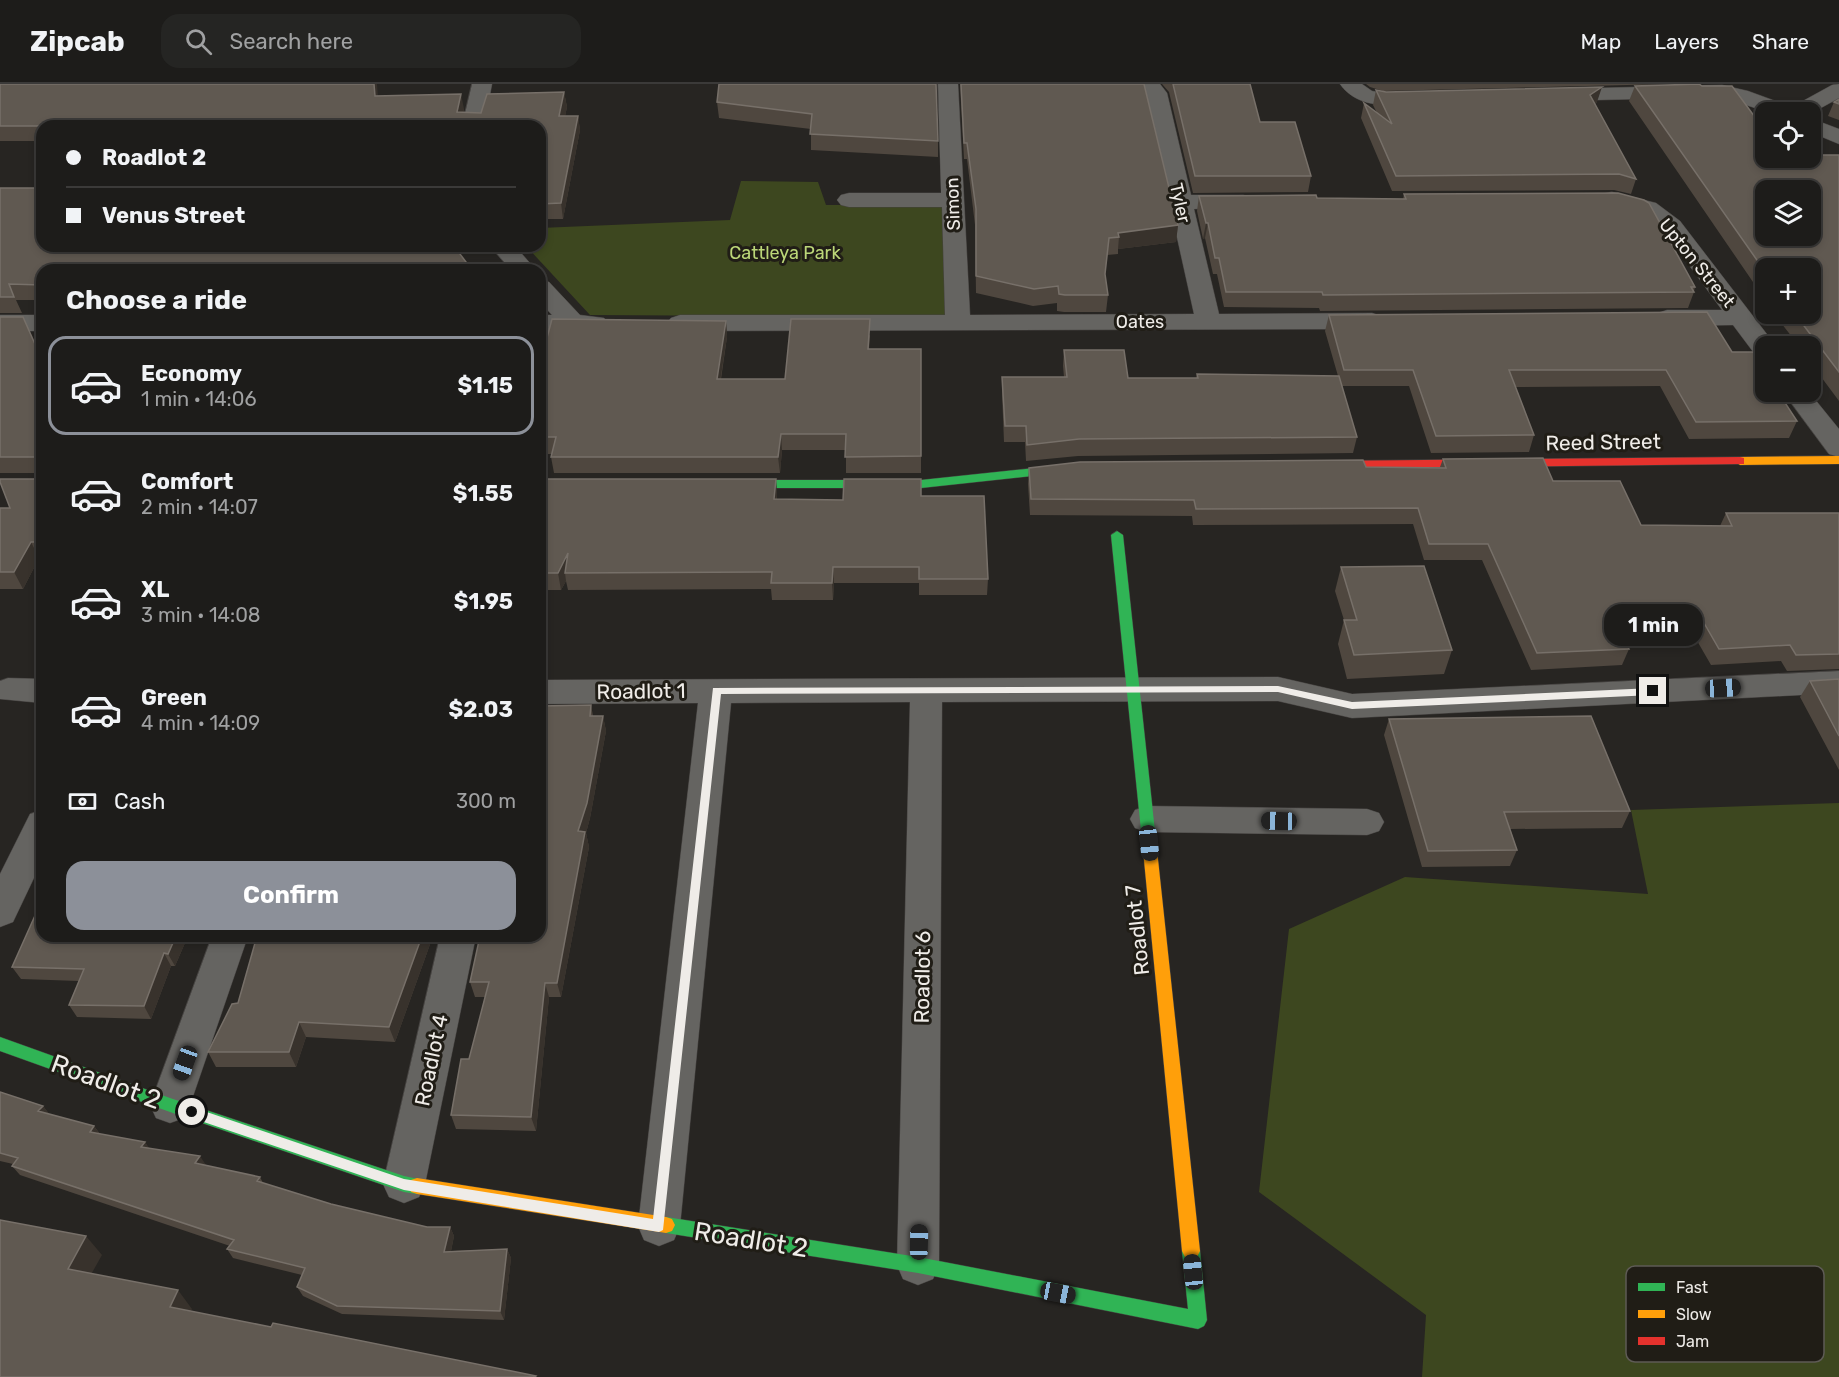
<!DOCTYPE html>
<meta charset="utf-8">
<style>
:root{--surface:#1d1c1a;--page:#252523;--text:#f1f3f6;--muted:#a0a1a2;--line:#3b3a39;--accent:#8c9099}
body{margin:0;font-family:Rubik,sans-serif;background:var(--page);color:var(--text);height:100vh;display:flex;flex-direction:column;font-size:22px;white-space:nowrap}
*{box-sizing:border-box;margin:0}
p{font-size:20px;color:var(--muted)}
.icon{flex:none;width:33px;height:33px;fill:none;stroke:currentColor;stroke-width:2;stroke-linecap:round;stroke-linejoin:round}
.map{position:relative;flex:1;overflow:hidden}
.side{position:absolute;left:36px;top:180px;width:510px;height:678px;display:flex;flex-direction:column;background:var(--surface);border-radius:18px;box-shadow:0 3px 9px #0003,0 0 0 2px var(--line)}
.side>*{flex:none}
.hud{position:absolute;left:36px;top:36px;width:510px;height:132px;border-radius:18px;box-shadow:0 3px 9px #0003,0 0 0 2px var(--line);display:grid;align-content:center;height:132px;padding:0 30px;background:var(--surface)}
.tools{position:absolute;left:1755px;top:18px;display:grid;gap:12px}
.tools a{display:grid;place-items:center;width:66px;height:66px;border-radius:12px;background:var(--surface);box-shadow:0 3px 9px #0003,0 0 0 2px var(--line);font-size:30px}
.end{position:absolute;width:27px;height:27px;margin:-14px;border:8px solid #efece8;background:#111;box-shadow:0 0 0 3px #111}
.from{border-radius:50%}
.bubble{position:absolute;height:42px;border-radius:18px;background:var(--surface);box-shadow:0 3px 9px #0003,0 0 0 2px var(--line);font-size:20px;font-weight:700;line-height:42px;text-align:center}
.car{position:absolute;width:18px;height:36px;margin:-18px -9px;border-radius:8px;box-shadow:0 0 4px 2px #0007;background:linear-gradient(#222 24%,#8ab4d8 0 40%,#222 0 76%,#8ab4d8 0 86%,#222 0)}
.hud b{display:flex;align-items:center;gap:21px;height:57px;font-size:22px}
.hud b+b{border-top:2px solid var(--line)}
.hud i{width:15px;height:15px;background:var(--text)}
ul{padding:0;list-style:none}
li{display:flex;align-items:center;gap:18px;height:99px;margin:0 12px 9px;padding:0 18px;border:3px solid transparent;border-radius:18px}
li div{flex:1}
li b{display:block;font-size:22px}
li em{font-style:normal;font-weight:700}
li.current{border-color:var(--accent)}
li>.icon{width:54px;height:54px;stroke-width:1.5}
h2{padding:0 30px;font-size:27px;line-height:72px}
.pay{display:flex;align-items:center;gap:15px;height:66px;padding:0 30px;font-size:22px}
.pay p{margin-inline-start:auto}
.primary-button{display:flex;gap:12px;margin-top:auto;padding:12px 30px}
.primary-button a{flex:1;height:69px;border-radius:18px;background:var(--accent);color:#fff;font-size:24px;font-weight:700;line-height:69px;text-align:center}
header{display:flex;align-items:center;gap:36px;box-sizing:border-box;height:84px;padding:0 30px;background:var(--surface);border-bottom:2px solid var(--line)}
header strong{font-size:28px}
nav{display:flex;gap:33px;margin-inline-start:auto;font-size:21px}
.search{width:420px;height:54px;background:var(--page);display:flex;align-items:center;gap:15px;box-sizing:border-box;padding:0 21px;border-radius:18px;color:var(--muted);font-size:22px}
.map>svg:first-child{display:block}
</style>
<header>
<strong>Zipcab</strong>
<div class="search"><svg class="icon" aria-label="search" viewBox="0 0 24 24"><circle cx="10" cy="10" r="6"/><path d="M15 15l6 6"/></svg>Search here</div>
<nav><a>Map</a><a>Layers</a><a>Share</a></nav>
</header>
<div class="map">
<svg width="1839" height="1293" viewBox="0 0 1839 1293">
<rect width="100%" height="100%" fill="#272522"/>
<!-- green -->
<path fill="#3d471f" d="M741,97L818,98L826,121H945L949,233L590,231L526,162H540V144L730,136Z
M1839,719V1293H1422L1426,1231L1259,1108L1289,845L1405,793L1648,810L1631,726Z"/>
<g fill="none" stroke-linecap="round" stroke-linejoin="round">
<defs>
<path id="street" d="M472,0H492L484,42H462Z
M938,0H958L970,231L1194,230L1145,9L1140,0H1160L1167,9L1191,111H1243L1251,113L1255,118L1251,123L1194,125L1219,230L1372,229L1381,232L1385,237L1381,242L1372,245L680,247L671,244L667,239L671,234L680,231H945L942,123H849L841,121L837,116L841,111L849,109H941Z
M1340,0H1362L1372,7L1383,9H1429L1432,14L1429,19L1421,20C1393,22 1358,26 1340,0Z
M1839,0V14L1810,30L1767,28L1722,13L1556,17L1549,15L1545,11L1549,7L1556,5L1722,1L1748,7L1792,23L1832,1Z
M1810,34L1839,45V60L1810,48Z
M1612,108L1656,119L1680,137L1776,262H1766V275L1757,273L1733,241L1667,242L1658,239L1654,234L1658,229L1667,226H1722L1664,147L1640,129L1604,120L1600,115L1604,110Z
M490,162H515L536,186H511Z
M540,196L549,198L580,231L604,234L608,239L604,244L595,247H540V231H552L540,218Z
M0,231H42V247H0Z
M1783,308H1809L1839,345V373L1829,370Z
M1839,587V609L1352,634L1278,617L942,618L939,1181L933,1195L918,1201L903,1195L897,1181L910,618L731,619L680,1142L674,1156L659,1162L644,1156L638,1142L698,619L540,620V596L1278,593L1352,610Z
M8,594L42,595V619L0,615V597Z
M1147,722L1367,725L1379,729L1384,738L1379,747L1367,751L1147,748L1135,744L1130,735L1135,726Z
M42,726V777L13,838L0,843V790L30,730Z
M212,852H248L190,1021L184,1034L170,1039L156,1034L150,1021Z
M440,852H476L425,1100L419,1113L404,1119L389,1113L383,1100Z"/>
<path id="fast" d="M1074,380L1080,384L1078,387L921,404H731L725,400L731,396H921Z
M1117,447L1123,451L1157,766L1155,770H1145L1143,766L1111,451Z
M0,953L170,1014L404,1092L423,1096L425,1102L423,1108L417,1110L404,1108L170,1028L0,967Z
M666,1133L918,1173L1188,1225L1182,1167L1185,1161L1191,1159L1197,1161L1200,1167L1207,1236L1204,1242L1198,1245L918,1189L666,1149L660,1147L657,1141L660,1135Z"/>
<path id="slow" d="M1839,372V380L1740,381L1734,377L1740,373Z
M1150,760L1155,762L1157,766L1200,1167L1197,1173L1191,1175L1185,1173L1182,1167L1143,766L1145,762Z
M417,1094L666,1133L672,1135L675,1141L672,1147L666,1149L417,1110L411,1108L409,1102L411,1096Z"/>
<path id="jam" d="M1740,373L1744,374V380L1321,385L1315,381L1321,377Z"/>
</defs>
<!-- street casing -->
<use href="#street" stroke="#454240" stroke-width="1"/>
<!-- fast casing -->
<use href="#fast" stroke="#454240" stroke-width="1"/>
<!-- slow casing -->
<use href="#slow" stroke="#454240" stroke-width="1"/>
<!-- jam casing -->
<use href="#jam" stroke="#454240" stroke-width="1"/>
<!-- street -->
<use href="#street" fill="#656461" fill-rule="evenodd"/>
<!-- fast -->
<use href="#fast" fill="#30b455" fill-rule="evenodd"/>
<!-- slow -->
<use href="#slow" fill="#ff9f0a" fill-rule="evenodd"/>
<!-- jam -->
<use href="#jam" fill="#e5322d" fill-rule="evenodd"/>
</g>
<!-- wall -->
<path fill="#4f473f" d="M0,0L378,12L464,25L463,29H481L564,8L567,23L565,32H578L580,46L563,135H540V42H42V57H0Z
M719,0L938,57V73L811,66V45L719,34L717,18Z
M960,0H1144L1178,141L1176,158L1118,165V170L1107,171L1105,191L1108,211L1106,228H1064L1057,227V219L1033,222L976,209L975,141L967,75H964Z
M1162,0H1250L1260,38L1311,92L1308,108L1193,109L1169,8Z
M1366,0H1669L1383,7L1370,3Z
M1635,2L1766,74L1839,71V317L1810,278V262H1799L1774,230H1810L1766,184V217L1629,17Z
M1376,6L1386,8L1597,18L1595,20L1636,95L1631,110L1614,106L1392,107L1361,34L1364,19L1377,29L1373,21Z
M1839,15V36L1828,32L1834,18Z
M38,102L42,186V216H16L22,229H0V104H35Z
M1404,110L1695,203L1694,207V208L1688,224L1320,227L1319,224L1224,223L1217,190H1213L1205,154L1203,155L1197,127L1199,112L1403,115Z
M1329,231L1732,268L1797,337L1789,354L1689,355L1660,302L1515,303L1534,351L1529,368L1431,369L1409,302H1342L1357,353L1353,369L1078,372L1026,377L1025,358H1004L1002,309V293H1064L1063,282L1064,266L1128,294H1196L1197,290L1338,292L1325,247Z
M0,233L42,275V474H39L23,505H0V424H10L36,393V389H0Z
M726,237L727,253L721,295H785L870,251L869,265H921V389H846V366H782L780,389H554L551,373V370H540V280Z
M1443,375L1553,397L1641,441L1720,442L1726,429H1839V585L1787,587L1781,577L1711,581L1696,555L1626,559L1629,565L1622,581L1531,586L1482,476H1424L1413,440L1193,441L1192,432L1030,431L1028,400L1029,384L1440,383Z
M776,395L777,415L843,416L921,412L988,495L987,511H919V499H834L833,516H772L771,505L568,506L566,497L561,506H540V414Z
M1341,483L1452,566L1444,590L1347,595L1338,560L1344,536L1335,507Z
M1839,595V686L1800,613L1810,597Z
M591,621L593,632H603L606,647L590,734L586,749L589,763L561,913H549L536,1047L456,1045L451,1031L469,975L485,913H475L470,898Z
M1389,635L1630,727L1622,744L1510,745L1517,766L1510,782L1422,783L1384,651Z
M188,852L175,882H171L151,935L77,933L69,921L79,897L21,895L12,883Z
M433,852L395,958L306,953L296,983H216L208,968L238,919Z
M0,1008L43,1022L49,1030L94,1042L100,1050L145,1058L149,1065L206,1082L260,1093L263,1099L331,1120L427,1143H450L454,1152L451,1167L507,1165L511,1174L504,1236L342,1230L303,1212L297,1203L302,1191L233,1174L227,1165L230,1162L20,1091L12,1082L13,1080L0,1077Z"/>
<!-- shaded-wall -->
<path fill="#38322c" d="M374,0H377L379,27L375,12Z
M1602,3L1597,18L1585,26L1590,11Z
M564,8L567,23L562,47L559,32Z
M461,10L464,25L460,42L457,28Z
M578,32L580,46L563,135L561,119Z
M1206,139H1208L1205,154L1203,155Z
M1178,141L1176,158L1118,165L1119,153L1118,149Z
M726,237L727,253L718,311L717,295Z
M781,350L782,366L780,389L778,373Z
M776,395L777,411L775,432L774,415Z
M31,458L39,474L23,505L14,488Z
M568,469L565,489L566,497L561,506L558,489Z
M833,483L834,499L833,516L832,499Z
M603,632L606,647L590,734L586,749L589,763L561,913L557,899L578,747Z
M176,852H188L175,882L168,870Z
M422,852H433L395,958L389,943Z
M164,869L171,882L151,935L144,922Z
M545,899L549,913L536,1047L531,1033Z
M299,938L306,953L296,983L289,968Z
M43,1022L50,1031L38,1027Z
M94,1042L101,1052L90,1048Z
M145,1058L152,1068L141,1063Z
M200,1072L206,1081L195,1079Z
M450,1143L454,1152L449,1177L444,1168Z
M86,1152L102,1171L84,1203L68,1185Z
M507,1165L511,1174L504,1236L500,1227Z
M178,1206L192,1225L184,1241L170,1223Z"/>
<!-- building -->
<path fill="#605951" stroke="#777069" stroke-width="1.5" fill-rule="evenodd" d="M0,0H374L375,12L461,10L457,28L481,29L487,10L564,8L559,32H578L561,119L540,120V42H0Z
M719,0H936L938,57L810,50L812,30L717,18Z
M961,0H1144L1178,141L1118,149L1119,153L1109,154L1105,190L1108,211H1065L1059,210L1058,202L1034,205L976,192V125L967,59H964Z
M1173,0H1250L1260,38H1295L1311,92H1195Z
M1699,0L1702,2H1732L1766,48V74H1810V71H1839V288L1795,230H1810V184H1766V189L1635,2ZM1766,106H1810V152H1766Z
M1602,3L1590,11L1636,95L1619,90L1396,92L1364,19L1392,40L1376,6L1386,8Z
M1839,15V20L1834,18Z
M42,84V162H454L472,186H42V201L9,200L14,213H0V104H35L38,102L36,86Z
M1618,109L1644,116L1649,119L1695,203H1691L1694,208L1323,211L1322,208H1226L1219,174H1215L1208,139H1206L1199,112L1316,111L1317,114L1406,115L1404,110Z
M1707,228L1732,268H1753L1766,288V308H1778L1797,337L1696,338L1666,286H1509L1534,351L1436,352L1413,286H1344L1329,231Z
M0,233H23L42,276V458H31L14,488H0V424H10L0,398V395H34L36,393V373H0Z
M552,235L726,237L717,295H785L791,235H870L868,265H921V372L845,373L846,350H781L778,373H551L556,353H540V280Z
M1064,266H1124L1128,294H1198L1197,290L1339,292L1357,353L1079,355L1027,361L1026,342H1005L1002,293H1067Z
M1543,374L1553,397H1620L1641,441L1732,442L1726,429H1839V570L1796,571L1790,561L1719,565L1704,539L1618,544L1629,565L1537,569L1488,460H1429L1418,424L1196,425L1194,416L1031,415L1029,384L1080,378L1363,376L1366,383L1446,384L1443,375Z
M545,395H776L774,415L843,416L844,395H921V412H984L988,495H919V483H833L832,499H771L772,488L565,489L568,469L558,489H540V414Z
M1424,482L1452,566L1354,571L1344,536H1357L1341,483Z
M1839,595V652L1810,597Z
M591,621L590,632H603L587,719L578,747L585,748L557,899H545L531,1033L451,1031L461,975H469L489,898H470L480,852H540V622Z
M1591,632L1630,727L1504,728L1517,766L1428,767L1389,635Z
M42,816V852H176L168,870L164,869L144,922L69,921L84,885L12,883Z
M257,852H422L389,943L299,938L289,968H208L232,920L238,919Z
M0,1008L43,1022L38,1027L94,1042L90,1048L145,1058L141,1063L200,1072L195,1079L260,1093L257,1097L331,1120L427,1143H450L444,1168L507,1165L500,1227L337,1222L297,1203L305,1184L227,1165L234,1156L12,1082L18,1074L0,1069Z
M0,1136L86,1152L68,1185L178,1206L170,1223L271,1243L273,1239L536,1292L535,1293H0Z"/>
<!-- route -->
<path fill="#efece8" d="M1278,602L1352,618L1653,604L1658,607L1653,611L1352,625L1278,608L721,610L663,1146L659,1148L404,1106L192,1034L186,1028L192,1023L404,1095L653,1135L713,604Z"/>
<g text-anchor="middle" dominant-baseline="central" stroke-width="6" stroke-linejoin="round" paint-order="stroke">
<!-- far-street labels -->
<g font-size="18" fill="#efece8" stroke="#201d16">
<text transform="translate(1180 119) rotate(77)">Tyler</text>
<text transform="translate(953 120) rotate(-92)">Simon</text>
<text transform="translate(1697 179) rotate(51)">Upton Street</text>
<text x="1140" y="238">Oates</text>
</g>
<!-- far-park labels -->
<g font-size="18" fill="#bbd678" stroke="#201d16">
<text x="785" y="169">Cattleya Park</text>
</g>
<!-- street labels -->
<g font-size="21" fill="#efece8" stroke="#201d16">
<text transform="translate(1603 358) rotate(-1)">Reed Street</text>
<text transform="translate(641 607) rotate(-1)">Roadlot 1</text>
<text transform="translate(1137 846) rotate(-96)">Roadlot 7</text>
<text transform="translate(922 893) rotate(-89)">Roadlot 6</text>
<text transform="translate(431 976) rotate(-78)">Roadlot 4</text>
</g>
<!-- near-street labels -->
<g font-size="26" fill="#efece8" stroke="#201d16">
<text transform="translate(106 998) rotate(20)">Roadlot 2</text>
<text transform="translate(751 1156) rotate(9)">Roadlot 2</text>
</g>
</g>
<!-- legend -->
<rect x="1626" y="1182" width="198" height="96" rx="9" fill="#201d16" stroke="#5e5b55" stroke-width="1.5"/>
<rect x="1638" y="1199" width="27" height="8" fill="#30b455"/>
<rect x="1638" y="1226" width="27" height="8" fill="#ff9f0a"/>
<rect x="1638" y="1253" width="27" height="8" fill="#e5322d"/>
<g font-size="16" fill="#efece8">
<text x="1676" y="1209">Fast</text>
<text x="1676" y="1236">Slow</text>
<text x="1676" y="1263">Jam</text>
</g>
</svg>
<div class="tools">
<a><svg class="icon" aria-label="locate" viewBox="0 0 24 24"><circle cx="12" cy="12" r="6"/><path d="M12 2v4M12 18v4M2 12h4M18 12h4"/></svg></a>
<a><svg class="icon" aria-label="layers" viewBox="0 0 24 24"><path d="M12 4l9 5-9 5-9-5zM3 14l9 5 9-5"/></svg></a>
<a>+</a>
<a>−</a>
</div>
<i class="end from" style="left:192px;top:1028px"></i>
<i class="end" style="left:1653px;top:607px"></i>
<div class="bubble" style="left:1604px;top:520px;width:99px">1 min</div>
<i class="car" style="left:1723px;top:604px;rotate:87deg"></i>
<i class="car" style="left:1279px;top:737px;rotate:271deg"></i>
<i class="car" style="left:1149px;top:759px;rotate:174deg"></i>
<i class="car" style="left:185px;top:979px;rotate:200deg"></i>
<i class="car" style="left:919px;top:1158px;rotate:1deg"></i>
<i class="car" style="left:1193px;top:1188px;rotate:354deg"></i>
<i class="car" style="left:1058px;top:1209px;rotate:101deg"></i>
<div class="hud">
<b><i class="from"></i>Roadlot 2</b>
<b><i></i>Venus Street</b>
</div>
<section class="side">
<h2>Choose a ride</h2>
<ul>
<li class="current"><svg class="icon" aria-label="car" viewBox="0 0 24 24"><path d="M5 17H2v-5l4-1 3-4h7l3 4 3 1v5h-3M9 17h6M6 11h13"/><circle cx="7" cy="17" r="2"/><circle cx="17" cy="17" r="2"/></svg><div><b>Economy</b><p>1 min · 14:06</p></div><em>$1.15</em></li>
<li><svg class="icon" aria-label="car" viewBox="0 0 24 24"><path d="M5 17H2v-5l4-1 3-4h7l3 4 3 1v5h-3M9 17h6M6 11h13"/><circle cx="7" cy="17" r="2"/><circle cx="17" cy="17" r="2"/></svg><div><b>Comfort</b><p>2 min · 14:07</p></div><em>$1.55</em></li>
<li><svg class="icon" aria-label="car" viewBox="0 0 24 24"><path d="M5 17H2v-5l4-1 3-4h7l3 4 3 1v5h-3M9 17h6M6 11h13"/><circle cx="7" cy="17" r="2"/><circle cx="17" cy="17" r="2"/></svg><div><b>XL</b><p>3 min · 14:08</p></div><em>$1.95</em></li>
<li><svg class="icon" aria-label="car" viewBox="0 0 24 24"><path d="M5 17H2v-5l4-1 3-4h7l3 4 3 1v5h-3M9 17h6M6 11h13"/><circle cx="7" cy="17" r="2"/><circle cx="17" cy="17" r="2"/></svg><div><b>Green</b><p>4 min · 14:09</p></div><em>$2.03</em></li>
</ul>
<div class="pay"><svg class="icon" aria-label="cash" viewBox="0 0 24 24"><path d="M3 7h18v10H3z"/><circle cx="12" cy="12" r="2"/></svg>Cash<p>300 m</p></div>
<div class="primary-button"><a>Confirm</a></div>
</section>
</div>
